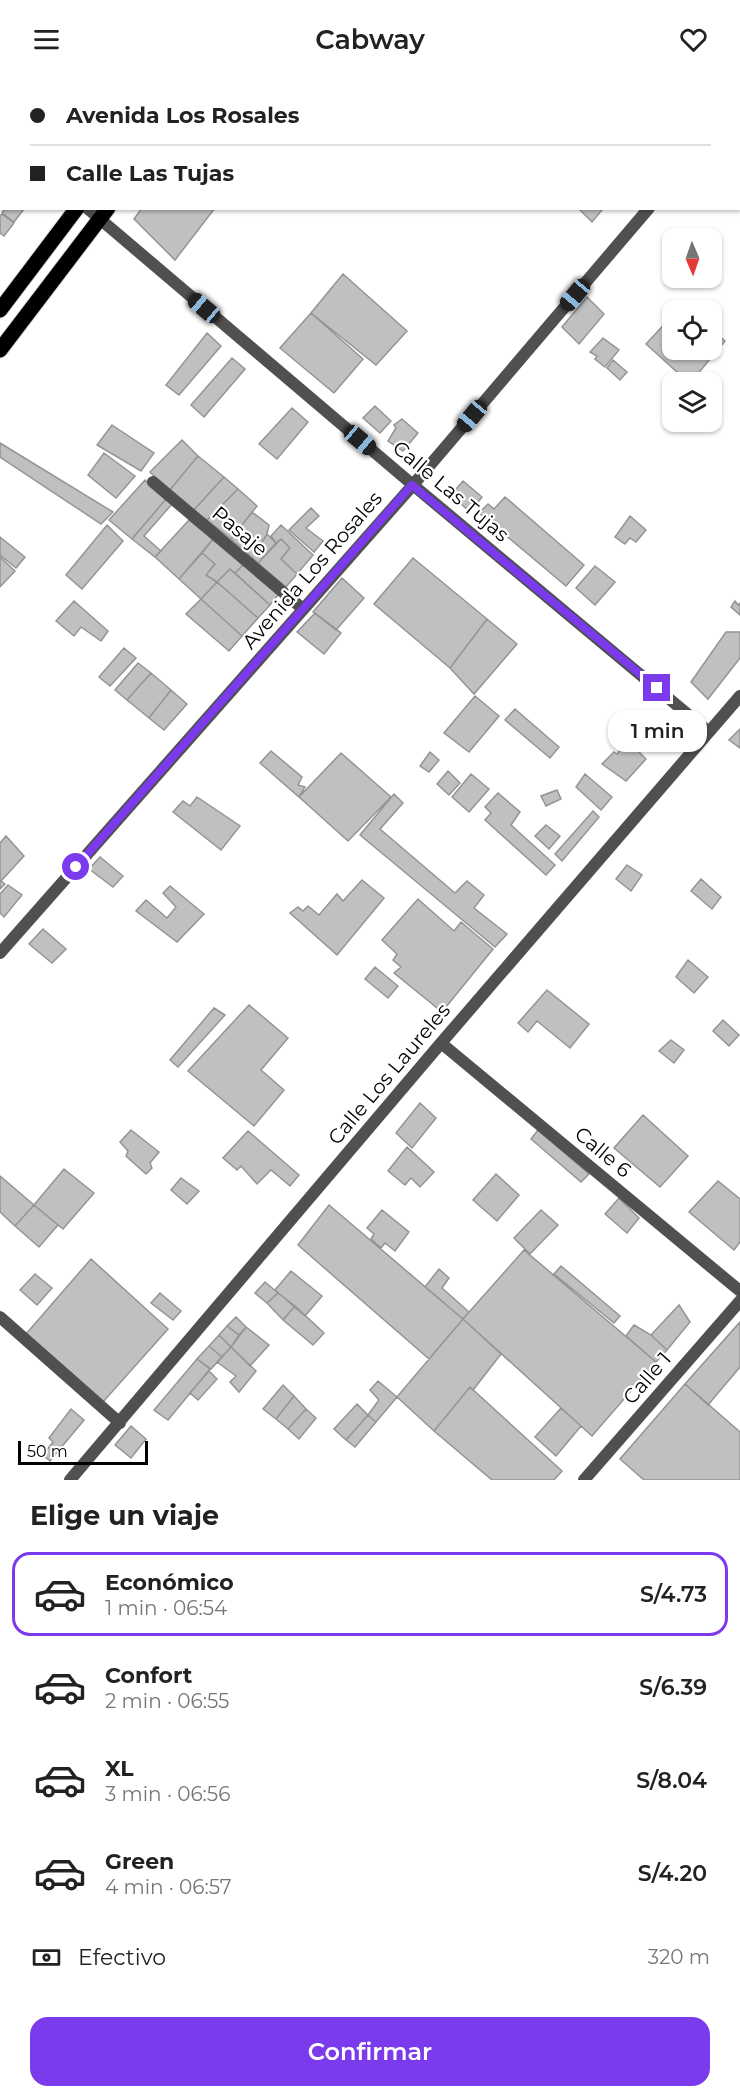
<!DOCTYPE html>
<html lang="es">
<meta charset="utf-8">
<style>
:root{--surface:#fff;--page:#f6f6f6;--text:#222;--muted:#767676;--line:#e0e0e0;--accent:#7c3aed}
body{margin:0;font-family:Montserrat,sans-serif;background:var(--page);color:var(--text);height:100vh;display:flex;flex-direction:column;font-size:22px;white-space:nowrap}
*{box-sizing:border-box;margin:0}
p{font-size:20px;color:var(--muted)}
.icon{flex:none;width:33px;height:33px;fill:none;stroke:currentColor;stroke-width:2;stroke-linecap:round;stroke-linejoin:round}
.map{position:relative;height:1402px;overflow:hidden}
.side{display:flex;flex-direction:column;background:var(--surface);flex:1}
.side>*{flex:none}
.banner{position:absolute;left:0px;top:0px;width:741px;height:132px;box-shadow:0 2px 4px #0004;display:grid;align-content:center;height:132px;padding:0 30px;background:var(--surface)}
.needle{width:39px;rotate:178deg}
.controls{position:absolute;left:662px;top:150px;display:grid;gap:12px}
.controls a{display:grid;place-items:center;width:60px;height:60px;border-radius:12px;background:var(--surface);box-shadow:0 2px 4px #0004;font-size:30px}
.scale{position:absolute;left:18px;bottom:15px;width:130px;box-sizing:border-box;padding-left:6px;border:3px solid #000;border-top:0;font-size:16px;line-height:21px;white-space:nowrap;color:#000;-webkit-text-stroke:4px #fff;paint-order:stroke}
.end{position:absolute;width:27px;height:27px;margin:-14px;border:8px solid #7c3aed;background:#fff;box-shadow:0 0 0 3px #fff}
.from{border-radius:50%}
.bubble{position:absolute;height:42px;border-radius:18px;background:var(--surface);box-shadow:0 2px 4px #0004;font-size:20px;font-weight:600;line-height:42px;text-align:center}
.car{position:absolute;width:18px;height:36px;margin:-18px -9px;border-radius:8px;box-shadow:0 0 4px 2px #0007;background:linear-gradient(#222 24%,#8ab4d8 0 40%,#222 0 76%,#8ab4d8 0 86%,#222 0)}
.banner b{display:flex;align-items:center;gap:21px;height:57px;font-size:22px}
.banner b+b{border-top:2px solid var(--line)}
.banner i{width:15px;height:15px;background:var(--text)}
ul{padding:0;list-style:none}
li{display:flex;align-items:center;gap:18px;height:84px;margin:0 12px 9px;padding:0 18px;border:3px solid transparent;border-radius:18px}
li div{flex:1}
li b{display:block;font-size:22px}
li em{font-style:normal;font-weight:600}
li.current{border-color:var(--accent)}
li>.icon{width:54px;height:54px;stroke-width:1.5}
h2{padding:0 30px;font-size:27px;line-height:72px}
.pay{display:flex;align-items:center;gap:15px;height:66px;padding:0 30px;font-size:22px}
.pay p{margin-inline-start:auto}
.primary-button{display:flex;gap:12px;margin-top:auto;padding:12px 30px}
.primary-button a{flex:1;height:69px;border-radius:18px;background:var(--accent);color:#fff;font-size:24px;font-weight:600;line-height:69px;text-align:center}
header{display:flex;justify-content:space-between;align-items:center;height:78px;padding:0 30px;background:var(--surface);font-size:27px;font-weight:600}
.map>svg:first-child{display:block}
</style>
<header><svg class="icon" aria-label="menu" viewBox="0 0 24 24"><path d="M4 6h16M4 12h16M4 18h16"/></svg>Cabway<svg class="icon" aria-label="heart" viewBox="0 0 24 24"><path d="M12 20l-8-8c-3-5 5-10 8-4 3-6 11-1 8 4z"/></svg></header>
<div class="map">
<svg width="740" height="1402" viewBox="0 0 740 1402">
<rect width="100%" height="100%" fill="#fff"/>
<!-- building -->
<path fill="#c0c0c0" stroke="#949494" stroke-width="1.5" d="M5,130H23L24,131L14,144L2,135Z
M142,130H215L175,182L134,141Z
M578,130H601L602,132L592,144Z
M2,136L14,145L4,158L0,155V138Z
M343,196L407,253L376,287L311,235Z
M587,219L604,236L579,266L562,249Z
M311,235L363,281L334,315L280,270Z
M672,238V272H711V250L725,263L691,304H688L646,266Z
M207,255L221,268L179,317L166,307Z
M603,260L619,272L605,289L595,281L597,278L590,274Z
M232,280L245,291L204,339L191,327Z
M613,282L627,294L620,302L607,290Z
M375,328L391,343L380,355L363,340Z
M292,330L308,344L277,381L259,366Z
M402,341L418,355L403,373L388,363L396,350L394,347Z
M112,347L154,375L141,393L97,367Z
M182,362L198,378L169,413L150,394Z
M0,365L113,434L101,446L0,379Z
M104,375L135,398L116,420L88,397Z
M198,378L224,399L193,433L169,413Z
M224,399L238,411L207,442L193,433Z
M145,402L166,421L132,461L109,442Z
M463,403L482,419L470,434L451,417Z
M238,411L257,428L231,461L207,442Z
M505,419L584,487L566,508L479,435L488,426L494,431Z
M166,421L172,426L144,458L161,473L155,479L132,461Z
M311,430L319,438L306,450L323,463L314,474L289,452Z
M252,434L269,447L267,456L259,469L253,466L245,473L231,461Z
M630,438L646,452L636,464L630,460L625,466L615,459Z
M189,442L213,461L179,501L155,479Z
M107,447L123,463L82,511L66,497Z
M281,447L313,477L297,496L281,481L290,470L281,461L276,465L271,458Z
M267,456L276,465L258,485L245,473L253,466L259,469Z
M0,459L25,479L16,490L0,477Z
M213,461L244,486L235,495L230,491L217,504L206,497L215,486L202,475Z
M281,461L290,470L281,481L297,496L286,509L258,485Z
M202,475L215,486L206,497L217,504L201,521L179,501Z
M0,479L15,493L0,509Z
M413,480L487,541L450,590L374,526Z
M244,486L278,517L270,527L235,495Z
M595,488L615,504L595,527L576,510Z
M230,491L270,527L258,540L217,504Z
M342,500L364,520L336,552L313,534Z
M217,504L258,540L242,558L201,521Z
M201,521L242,558L229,573L186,536Z
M74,523L108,553L101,563L81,549L74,558L56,543Z
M735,523L738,527L740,525V537L731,529Z
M315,535L341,555L324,576L297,554Z
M487,541L517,566L474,616L450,590Z
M726,554H740V580L708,621L691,604Z
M124,570L136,580L110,608L99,599Z
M138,585L151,595L127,622L115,612Z
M151,595L171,612L149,640L127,622Z
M171,612L187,626L164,652L149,640Z
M475,618L499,638L469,674L444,655Z
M515,631L559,669L550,680L505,642Z
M740,651V670L729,662Z
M628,663L646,681L626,703L602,686L614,674L617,676Z
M271,673L302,699L298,707L305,709L299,719L260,685Z
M430,674L439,682L429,694L420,688Z
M341,675L391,719L348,763L299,719Z
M448,693L460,705L449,717L437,706Z
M471,696L489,711L469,734L452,719Z
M585,696L612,719L601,732L576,709Z
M557,712L561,721L546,728L541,718Z
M498,715L520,734L511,747L555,787L546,797L485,742L491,735L485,729Z
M394,716L403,725L380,751L455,815L467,803L484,817L474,830L507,856L495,869L360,757Z
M197,719L240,748L221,772L173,734L183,723L190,728Z
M593,733L599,739L562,783L555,776Z
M546,747L560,758L549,771L535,758Z
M6,758L24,778L1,803L5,806L0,811V765Z
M100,779L123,798L113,809L89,791Z
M627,787L642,797L631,813L616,801Z
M701,801L721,819L712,831L691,813Z
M362,802L384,820L337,877L290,835L298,829L303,833L308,828L319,837L337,816L343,823Z
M8,807L22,817L4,839L0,835V816Z
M170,808L204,836L177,864L136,833L146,822L167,840L176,829L163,815Z
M418,821L454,853L461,844L493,871L442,934L394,895L401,889L393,882L397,876L382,862Z
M43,851L66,871L52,885L29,866Z
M688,882L708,899L694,915L676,899Z
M375,889L398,908L388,920L365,901Z
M547,912L589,946L570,970L537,943L528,954L518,945Z
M249,927L288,960L261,992L284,1012L254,1048L188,993Z
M214,930L225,937L178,989L170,982Z
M723,942L739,957L729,968L713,953Z
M671,962L684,972L674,985L659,973Z
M420,1025L436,1040L412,1070L396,1055Z
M643,1037L688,1078L660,1109L614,1070Z
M131,1052L159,1074L150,1085L152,1090L146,1096L126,1078L128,1073L120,1064Z
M538,1052L589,1096L581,1104L531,1061Z
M248,1053L299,1097L290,1108L271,1092L257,1106L241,1088L237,1092L223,1080Z
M407,1069L434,1094L420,1109L411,1100L405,1107L388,1093Z
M64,1091L94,1115L63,1151L34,1127Z
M496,1096L519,1117L497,1143L473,1122Z
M0,1098L34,1127L15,1148L0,1134Z
M181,1100L199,1113L187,1126L171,1112Z
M718,1103L740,1121V1164L734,1172L689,1134Z
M619,1120L639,1140L627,1155L605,1136Z
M34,1127L58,1147L39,1169L15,1148Z
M329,1127L463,1241L429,1281L298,1167Z
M382,1132L409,1154L395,1173L385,1165L381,1170L371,1161L374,1156L367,1150Z
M541,1132L558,1147L530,1176L514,1160Z
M524,1172L656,1284L592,1358L463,1241Z
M91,1181L168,1251L103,1324L26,1256Z
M561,1188L620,1238L614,1245L554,1196Z
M439,1191L449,1200L442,1210L469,1234L463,1241L425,1209Z
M291,1193L322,1218L305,1238L275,1212Z
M35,1196L52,1210L37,1227L20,1212Z
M265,1204L278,1215L267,1225L255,1215Z
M160,1215L181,1233L173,1242L151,1225Z
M278,1215L295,1228L283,1242L267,1225Z
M679,1227L690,1244L667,1272L651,1257Z
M295,1228L324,1255L313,1267L283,1242Z
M236,1239L246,1249L239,1257L227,1248Z
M463,1241L501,1276L473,1312L470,1309L434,1353L397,1319Z
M740,1244V1289L708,1327L685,1306Z
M634,1247L651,1257L667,1272L656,1284L626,1258Z
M227,1248L239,1257L231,1269L219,1257Z
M246,1249L269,1267L250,1288L231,1269Z
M219,1257L231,1269L222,1279L209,1268Z
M209,1268L222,1279L211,1291L197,1281Z
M231,1269L256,1293L239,1314L230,1304L236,1298L217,1284Z
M197,1281L210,1291L168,1342L154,1332Z
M209,1293L217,1301L198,1322L190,1315Z
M378,1303L397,1319L376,1344L368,1337L379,1322L370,1312Z
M685,1306L740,1354V1402H644L620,1381Z
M283,1307L294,1318L276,1341L263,1331Z
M470,1309L562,1393L554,1402H492L434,1353Z
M294,1318L306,1331L288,1351L276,1341Z
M357,1326L368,1337L346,1362L334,1351Z
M561,1330L581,1348L556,1378L535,1359Z
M71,1331L84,1342L50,1383L43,1377L53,1364L49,1360Z
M306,1331L316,1340L299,1361L288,1351Z
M368,1337L376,1344L355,1369L346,1362Z
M131,1348L146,1361L131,1380L115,1367Z"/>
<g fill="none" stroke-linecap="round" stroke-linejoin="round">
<defs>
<path id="primary" d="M175,2L176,0
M207,2L208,0
M0,232L77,130
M0,272L108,130"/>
</defs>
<!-- primary casing -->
<use href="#primary" stroke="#dbdbdb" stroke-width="17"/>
<!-- lane -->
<path stroke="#505050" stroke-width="10" d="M142,0L144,2"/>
<!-- street -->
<path stroke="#505050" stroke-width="12" d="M8,0L10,2
M740,25V24
M87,130L413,407L709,654
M153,404L303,531
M0,875L413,407L649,130
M441,965L740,1213
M0,1239L120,1345
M70,1402L441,965L740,618
M584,1402L740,1223"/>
<!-- primary -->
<use href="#primary" stroke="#000" stroke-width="15"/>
</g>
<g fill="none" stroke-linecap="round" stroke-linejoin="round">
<!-- route -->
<path stroke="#7c3aed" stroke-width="8" d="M76,789L412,407L657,610"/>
</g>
<g text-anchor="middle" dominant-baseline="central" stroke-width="4.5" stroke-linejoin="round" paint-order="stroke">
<!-- street labels -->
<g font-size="20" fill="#000" stroke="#fff">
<text transform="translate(451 413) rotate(40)">Calle Las Tujas</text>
<text transform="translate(240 453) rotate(40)">Pasaje</text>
<text transform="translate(312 492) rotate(-49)">Avenida Los Rosales</text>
<text transform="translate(389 996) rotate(-50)">Calle Los Laureles</text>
<text transform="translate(603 1074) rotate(40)">Calle 6</text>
<text transform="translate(647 1300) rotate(-49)">Calle 1</text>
</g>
</g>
</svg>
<div class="controls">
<a><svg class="needle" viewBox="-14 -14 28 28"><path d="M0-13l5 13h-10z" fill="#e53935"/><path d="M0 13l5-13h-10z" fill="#767676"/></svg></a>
<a><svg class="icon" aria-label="locate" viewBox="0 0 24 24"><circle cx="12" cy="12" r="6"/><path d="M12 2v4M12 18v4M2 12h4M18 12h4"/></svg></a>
<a><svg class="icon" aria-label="layers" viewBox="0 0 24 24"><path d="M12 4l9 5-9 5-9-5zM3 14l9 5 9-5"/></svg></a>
</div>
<div class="scale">50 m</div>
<i class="end from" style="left:76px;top:789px"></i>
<i class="end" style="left:657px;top:610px"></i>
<div class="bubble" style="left:608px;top:632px;width:99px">1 min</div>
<i class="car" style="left:575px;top:217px;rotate:220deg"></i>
<i class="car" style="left:204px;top:230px;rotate:310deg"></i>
<i class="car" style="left:472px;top:338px;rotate:220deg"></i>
<i class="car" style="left:360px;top:362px;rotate:130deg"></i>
<div class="banner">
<b><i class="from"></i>Avenida Los Rosales</b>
<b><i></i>Calle Las Tujas</b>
</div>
</div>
<section class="side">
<h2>Elige un viaje</h2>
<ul>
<li class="current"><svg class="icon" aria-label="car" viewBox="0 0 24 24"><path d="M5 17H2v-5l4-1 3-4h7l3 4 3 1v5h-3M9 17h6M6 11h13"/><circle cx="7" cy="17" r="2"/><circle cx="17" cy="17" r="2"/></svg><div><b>Económico</b><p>1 min · 06:54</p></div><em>S/4.73</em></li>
<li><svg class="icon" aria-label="car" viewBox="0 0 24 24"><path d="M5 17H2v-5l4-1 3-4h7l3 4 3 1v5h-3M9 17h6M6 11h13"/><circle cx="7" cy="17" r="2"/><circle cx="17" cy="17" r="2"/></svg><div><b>Confort</b><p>2 min · 06:55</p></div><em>S/6.39</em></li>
<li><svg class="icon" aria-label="car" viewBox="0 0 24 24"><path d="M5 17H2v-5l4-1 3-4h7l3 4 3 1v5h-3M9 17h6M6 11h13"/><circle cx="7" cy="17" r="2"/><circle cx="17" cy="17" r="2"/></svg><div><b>XL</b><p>3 min · 06:56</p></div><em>S/8.04</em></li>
<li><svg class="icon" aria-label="car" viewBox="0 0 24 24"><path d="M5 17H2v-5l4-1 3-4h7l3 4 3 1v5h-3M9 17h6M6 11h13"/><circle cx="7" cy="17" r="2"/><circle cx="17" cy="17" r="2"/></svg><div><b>Green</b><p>4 min · 06:57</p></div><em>S/4.20</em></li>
</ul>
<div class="pay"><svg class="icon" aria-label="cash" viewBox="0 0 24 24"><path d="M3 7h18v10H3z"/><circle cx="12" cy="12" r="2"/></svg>Efectivo<p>320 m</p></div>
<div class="primary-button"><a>Confirmar</a></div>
</section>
